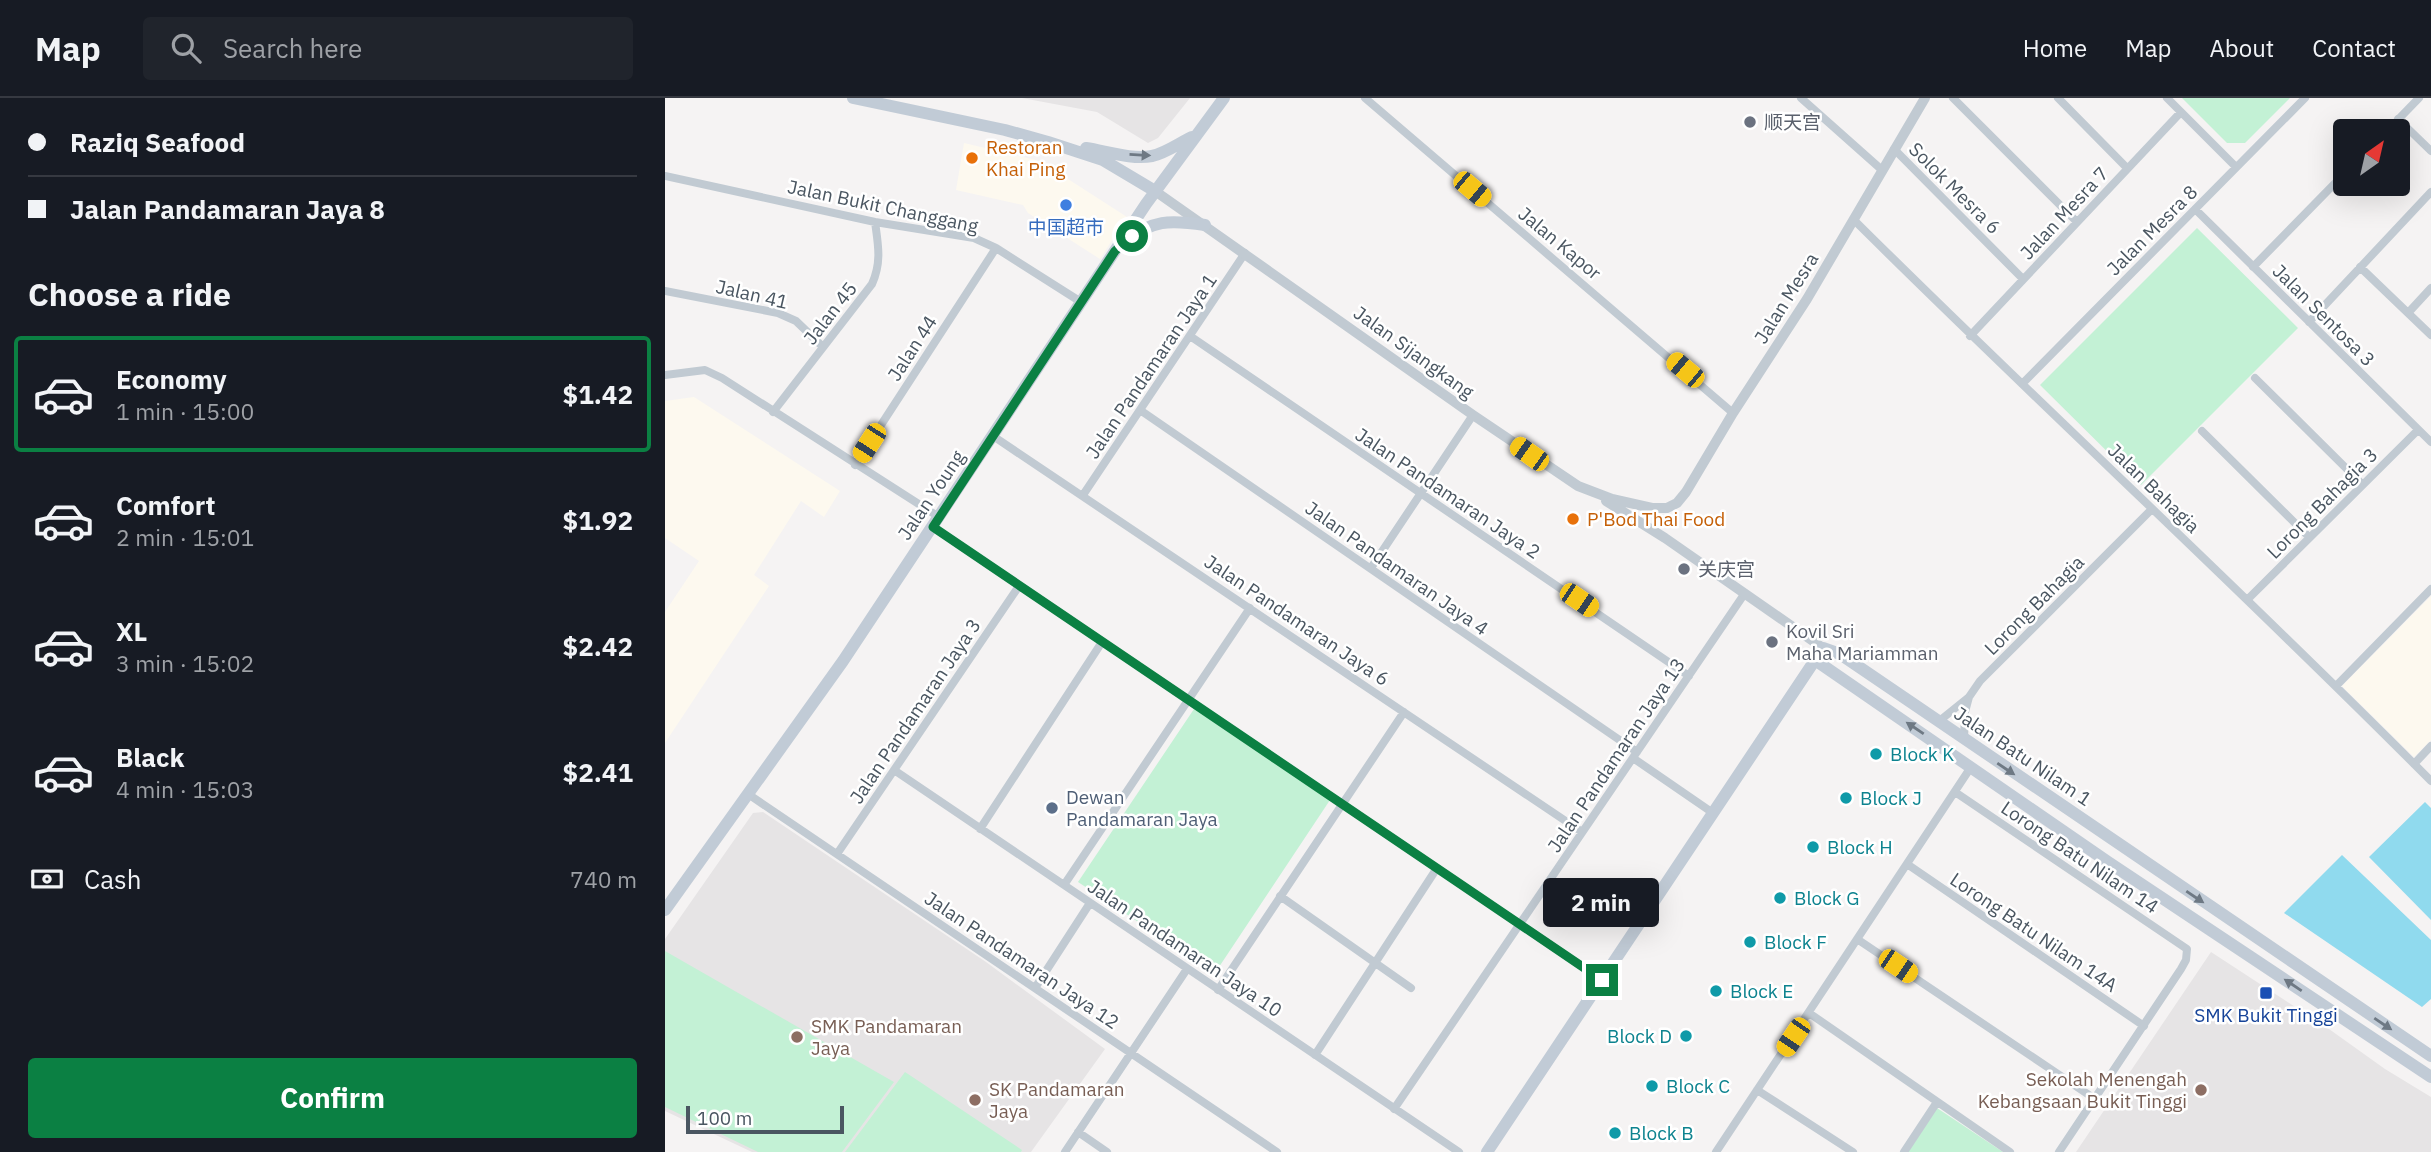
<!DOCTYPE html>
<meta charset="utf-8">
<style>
:root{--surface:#171b24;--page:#20242c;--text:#f1f3f6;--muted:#9ea1a6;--line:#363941;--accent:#0b8043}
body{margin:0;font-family:"IBM Plex Sans","Noto Sans SC",sans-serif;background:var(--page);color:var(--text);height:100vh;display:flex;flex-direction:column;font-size:26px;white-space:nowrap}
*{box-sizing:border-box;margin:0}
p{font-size:23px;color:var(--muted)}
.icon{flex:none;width:38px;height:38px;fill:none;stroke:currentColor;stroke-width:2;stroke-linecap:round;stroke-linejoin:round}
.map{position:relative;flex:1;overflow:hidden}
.drawer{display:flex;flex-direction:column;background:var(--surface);width:665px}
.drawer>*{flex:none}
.hud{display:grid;align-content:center;height:154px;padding:0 28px;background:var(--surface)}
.needle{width:46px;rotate:34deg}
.controls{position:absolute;left:1668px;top:21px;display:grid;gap:14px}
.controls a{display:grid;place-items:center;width:77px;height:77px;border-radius:7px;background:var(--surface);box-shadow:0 7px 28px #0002;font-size:35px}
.scale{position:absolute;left:21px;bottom:18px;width:158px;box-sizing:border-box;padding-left:7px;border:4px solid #4a5661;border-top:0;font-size:19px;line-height:24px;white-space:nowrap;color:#4a5661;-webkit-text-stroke:5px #fff;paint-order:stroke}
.end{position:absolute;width:32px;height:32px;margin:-16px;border:9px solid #0b8043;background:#fff;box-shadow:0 0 0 4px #fff}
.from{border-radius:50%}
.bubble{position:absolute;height:49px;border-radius:7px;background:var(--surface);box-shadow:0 7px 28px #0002;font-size:23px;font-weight:700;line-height:49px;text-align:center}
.car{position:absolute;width:21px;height:42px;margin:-21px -10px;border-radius:9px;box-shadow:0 0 5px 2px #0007;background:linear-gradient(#f5c518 24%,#345 0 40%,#f5c518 0 76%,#345 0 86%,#f5c518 0)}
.hud b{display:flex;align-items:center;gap:24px;height:66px;font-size:26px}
.hud b+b{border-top:2px solid var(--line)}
.hud i{width:18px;height:18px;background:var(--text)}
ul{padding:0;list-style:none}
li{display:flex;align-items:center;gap:21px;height:116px;margin:0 14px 10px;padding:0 14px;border:4px solid transparent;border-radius:7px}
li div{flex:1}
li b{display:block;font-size:26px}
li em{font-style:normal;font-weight:700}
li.active{border-color:var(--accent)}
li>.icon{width:63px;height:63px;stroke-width:1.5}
h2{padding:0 28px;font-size:32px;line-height:84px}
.pay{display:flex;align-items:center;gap:18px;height:77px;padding:0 28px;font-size:26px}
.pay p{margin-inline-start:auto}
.primary-button{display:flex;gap:14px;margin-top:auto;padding:14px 28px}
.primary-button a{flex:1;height:80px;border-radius:7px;background:var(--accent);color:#fff;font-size:28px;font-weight:700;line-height:80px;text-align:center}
header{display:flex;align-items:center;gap:42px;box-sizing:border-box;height:98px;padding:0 35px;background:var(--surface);border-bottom:2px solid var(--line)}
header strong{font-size:33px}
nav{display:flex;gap:38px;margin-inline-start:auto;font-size:24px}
.search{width:490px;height:63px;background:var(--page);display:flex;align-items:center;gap:18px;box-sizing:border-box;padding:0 24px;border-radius:7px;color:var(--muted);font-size:26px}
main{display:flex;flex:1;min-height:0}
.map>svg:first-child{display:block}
</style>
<header>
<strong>Map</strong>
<div class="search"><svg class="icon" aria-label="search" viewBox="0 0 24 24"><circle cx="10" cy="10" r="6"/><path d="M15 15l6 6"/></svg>Search here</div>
<nav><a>Home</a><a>Map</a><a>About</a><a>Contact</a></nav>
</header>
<main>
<section class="drawer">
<div class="hud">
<b><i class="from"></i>Raziq Seafood</b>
<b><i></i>Jalan Pandamaran Jaya 8</b>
</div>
<h2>Choose a ride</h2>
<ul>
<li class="active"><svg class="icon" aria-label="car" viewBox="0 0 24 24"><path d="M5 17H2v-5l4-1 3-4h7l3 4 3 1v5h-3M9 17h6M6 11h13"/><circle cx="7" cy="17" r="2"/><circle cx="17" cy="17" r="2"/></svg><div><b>Economy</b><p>1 min · 15:00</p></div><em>$1.42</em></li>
<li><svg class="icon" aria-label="car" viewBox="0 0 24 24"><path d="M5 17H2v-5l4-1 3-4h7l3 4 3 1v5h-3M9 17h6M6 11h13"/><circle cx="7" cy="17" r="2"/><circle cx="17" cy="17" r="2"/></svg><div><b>Comfort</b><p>2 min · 15:01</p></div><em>$1.92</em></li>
<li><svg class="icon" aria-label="car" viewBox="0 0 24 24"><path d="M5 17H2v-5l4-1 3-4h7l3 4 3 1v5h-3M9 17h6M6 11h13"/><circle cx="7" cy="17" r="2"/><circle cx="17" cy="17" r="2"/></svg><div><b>XL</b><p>3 min · 15:02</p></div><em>$2.42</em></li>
<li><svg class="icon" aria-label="car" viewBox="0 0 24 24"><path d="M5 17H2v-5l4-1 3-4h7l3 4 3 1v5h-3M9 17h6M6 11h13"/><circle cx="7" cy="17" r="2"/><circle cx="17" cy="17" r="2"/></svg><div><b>Black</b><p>4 min · 15:03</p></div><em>$2.41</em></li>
</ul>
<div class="pay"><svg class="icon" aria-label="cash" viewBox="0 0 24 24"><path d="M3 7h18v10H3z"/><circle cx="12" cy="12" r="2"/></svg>Cash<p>740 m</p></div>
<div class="primary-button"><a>Confirm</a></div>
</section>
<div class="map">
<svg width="1766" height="1054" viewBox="0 0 1766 1054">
<rect width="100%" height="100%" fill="#f5f3f3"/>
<!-- commercial -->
<path fill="#fdf9ef" d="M299,45L375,63L462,119L435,161L363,115L358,107L291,92Z
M29,299L175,393L159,419L136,403L89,477L104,488L0,645V514L34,463L0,440V303Z
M1766,498V642L1749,659L1677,588Z"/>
<!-- education -->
<path fill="#e6e4e5" d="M357,0H525L493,40L483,45L432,14Z
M98,714L321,864L440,951L366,1054H87L0,1013V841L88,715Z
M1546,854L1664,931L1720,971L1766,999V1054H1411Z"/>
<!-- green -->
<path fill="#c3f1d5" d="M1517,0H1625L1580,45H1562Z
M1532,130L1633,230L1476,387L1375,287Z
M529,611L665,702L550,875L413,784Z
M0,853L229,984L177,1054H93L0,1009Z
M240,974L357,1052L356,1054H180Z
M1272,1010L1338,1054H1243Z"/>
<!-- water -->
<path fill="#90daee" d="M1760,704L1766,710V822L1704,759Z
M1677,757L1766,842V901L1757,909L1619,815Z"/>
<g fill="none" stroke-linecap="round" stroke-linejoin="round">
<!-- minor -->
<path stroke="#c1cad2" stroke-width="8" d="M700,0L1068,315
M1136,0L1217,72
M1288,0L1412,124
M1393,0L1462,70
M1502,0L1571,69
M1733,21L1766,53
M1722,33L1754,0
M1229,51L1358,181
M0,78L210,124L309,140L331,150L416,204
M1530,111L1766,344
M1189,122C1379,311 1577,492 1766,683
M1588,169L1680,75
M1695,169L1766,237
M0,193L113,215L131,223L158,249
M1743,215L1766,190
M1644,224L1766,94
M525,238L1024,578
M1305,238L1516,14
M0,277L40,272L57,280L274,419
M1590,280L1697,386
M1357,286L1640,0
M475,312L972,654
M108,314L207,186C217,164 213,146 210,124
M1537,333L1644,439
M328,338L917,734
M190,367L331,150
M418,397L580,155
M268,429L937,882
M706,470L808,317
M1583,501L1753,332
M1671,588L1766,491
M1273,624L1304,599L1315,583L1487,411
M1299,641L1300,614L1304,599
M968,660L1048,715
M1749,666L1766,648
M229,672L794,1054
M1290,694L1522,851L1521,862L1516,871L1394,1054
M83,696L612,1054
M315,731L437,544
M172,756L354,488
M1242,766L1479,928
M399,787L585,510
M615,798L746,890
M1192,841L1430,1001
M370,890L425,805
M553,892L739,614
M1144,915L1345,1054
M650,957L772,770
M1092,992L1188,1054
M729,1011L1080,495
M413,1034L442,1054
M400,1054L522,871
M1051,1054L1306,669
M1239,1054L1272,1004"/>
<!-- tertiary -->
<path stroke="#c1cad2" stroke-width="10" d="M490,93L808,317L913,388L947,401L987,410H1002L1012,405L1021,394L1068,315L1142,201L1260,0
M941,403L1000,440L1158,550"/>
<!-- secondary -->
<path stroke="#c1cbd6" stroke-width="12" d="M188,0L340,32L383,44L438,62L490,93
M421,50C441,53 467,62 487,58C501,55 514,45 527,39
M459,145C486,121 506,122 540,127
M1150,562L1443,764L1766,979
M0,812L178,563L481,106L559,0
M822,1054L1158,550L1175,556L1766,958"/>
</g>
<!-- one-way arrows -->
<defs><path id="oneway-solid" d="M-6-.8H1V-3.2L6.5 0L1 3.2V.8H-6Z" transform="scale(1.75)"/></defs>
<g fill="#6e7984">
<use href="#oneway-solid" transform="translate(475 57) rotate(3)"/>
<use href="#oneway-solid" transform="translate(1250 630) rotate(-146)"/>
<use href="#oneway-solid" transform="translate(1341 671) rotate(34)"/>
<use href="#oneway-solid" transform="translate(1530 799) rotate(34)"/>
<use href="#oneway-solid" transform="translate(1628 887) rotate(-146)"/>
<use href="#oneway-solid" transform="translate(1718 926) rotate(34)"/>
</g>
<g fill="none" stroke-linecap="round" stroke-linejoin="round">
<!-- route -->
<path stroke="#0b8043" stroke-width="9" d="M467,138L450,153L268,429L937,882"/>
</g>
<!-- markers -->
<g fill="#6b7280" stroke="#fff" stroke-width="2.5">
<circle cx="1085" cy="24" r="7"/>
<circle cx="1019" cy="471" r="7"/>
<circle cx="1107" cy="544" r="7"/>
</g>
<g fill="#e8710a" stroke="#fff" stroke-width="2.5">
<circle cx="307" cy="60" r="7"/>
<circle cx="908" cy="421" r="7"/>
</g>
<circle fill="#3f7fe0" stroke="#fff" stroke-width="2.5" cx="401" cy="107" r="7"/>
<g fill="#0f9aa8" stroke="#fff" stroke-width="2.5">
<circle cx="1211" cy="656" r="7"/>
<circle cx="1181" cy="700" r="7"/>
<circle cx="1148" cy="749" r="7"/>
<circle cx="1115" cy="800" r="7"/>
<circle cx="1085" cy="844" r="7"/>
<circle cx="1051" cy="893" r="7"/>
<circle cx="1021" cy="938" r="7"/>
<circle cx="987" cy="988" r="7"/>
<circle cx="950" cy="1035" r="7"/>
</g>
<circle fill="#5c6f8a" stroke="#fff" stroke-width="2.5" cx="387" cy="710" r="7"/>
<rect fill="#1a4fb4" stroke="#fff" stroke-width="2.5" x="1594" y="888" width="14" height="14" rx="3.5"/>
<g fill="#8d6e63" stroke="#fff" stroke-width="2.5">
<circle cx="132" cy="939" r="7"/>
<circle cx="1536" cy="992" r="7"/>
<circle cx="310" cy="1002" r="7"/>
</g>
<g text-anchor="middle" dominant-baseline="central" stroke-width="5" stroke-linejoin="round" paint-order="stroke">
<!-- worship labels -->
<g font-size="19" fill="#5b616d" stroke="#fff" text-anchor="start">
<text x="1099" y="24">顺天宫</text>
<text x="1033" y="471">关庆宫</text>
<text x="1121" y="533">Kovil Sri<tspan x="1121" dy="22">Maha Mariamman</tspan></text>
</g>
<!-- food labels -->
<g font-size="19" fill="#c56008" stroke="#fff" text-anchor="start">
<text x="321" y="49">Restoran<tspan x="321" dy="22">Khai Ping</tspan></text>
<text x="922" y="421">P'Bod Thai Food</text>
</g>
<!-- street labels -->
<g font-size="19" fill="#4a5661" stroke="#fff">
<text transform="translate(1290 90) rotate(45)">Solok Mesra 6</text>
<text transform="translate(218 108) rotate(12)">Jalan Bukit Changgang</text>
<text transform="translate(1399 115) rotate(-47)">Jalan Mesra 7</text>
<text transform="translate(1487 132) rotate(-45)">Jalan Mesra 8</text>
<text transform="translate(895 145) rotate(40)">Jalan Kapor</text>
<text transform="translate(87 196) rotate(13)">Jalan 41</text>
<text transform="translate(1121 200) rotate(-58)">Jalan Mesra</text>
<text transform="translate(165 215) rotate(-52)">Jalan 45</text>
<text transform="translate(1659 217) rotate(45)">Jalan Sentosa 3</text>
<text transform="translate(247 250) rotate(-57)">Jalan 44</text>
<text transform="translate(749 254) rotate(36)">Jalan Sijangkang</text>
<text transform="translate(486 268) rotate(-56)">Jalan Pandamaran Jaya 1</text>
<text transform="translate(1489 390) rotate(44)">Jalan Bahagia</text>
<text transform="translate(783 395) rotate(34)">Jalan Pandamaran Jaya 2</text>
<text transform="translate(266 397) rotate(-56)">Jalan Young</text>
<text transform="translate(1657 405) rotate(-45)">Lorong Bahagia 3</text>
<text transform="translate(732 470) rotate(35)">Jalan Pandamaran Jaya 4</text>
<text transform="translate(1369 507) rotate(-45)">Lorong Bahagia</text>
<text transform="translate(632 522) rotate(34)">Jalan Pandamaran Jaya 6</text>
<text transform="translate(250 613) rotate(-56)">Jalan Pandamaran Jaya 3</text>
<text transform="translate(951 657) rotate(-56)">Jalan Pandamaran Jaya 13</text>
<text transform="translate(1358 658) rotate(34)">Jalan Batu Nilam 1</text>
<text transform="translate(1415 759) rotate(34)">Lorong Batu Nilam 14</text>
<text transform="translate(1369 834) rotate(34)">Lorong Batu Nilam 14A</text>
<text transform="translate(520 850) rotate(34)">Jalan Pandamaran Jaya 10</text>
<text transform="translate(357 862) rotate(34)">Jalan Pandamaran Jaya 12</text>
</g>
<!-- shop labels -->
<g font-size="19" fill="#366cbe" stroke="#fff">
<text x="401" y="129">中国超市</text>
</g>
<!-- culture labels -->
<g font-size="19" fill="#0d838f" stroke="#fff" text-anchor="start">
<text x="1225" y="656">Block K</text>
<text x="1195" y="700">Block J</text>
<text x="1162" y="749">Block H</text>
<text x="1129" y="800">Block G</text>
<text x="1099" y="844">Block F</text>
<text x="1065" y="893">Block E</text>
<text x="1007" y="938" text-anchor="end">Block D</text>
<text x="1001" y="988">Block C</text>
<text x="964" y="1035">Block B</text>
</g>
<!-- service labels -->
<g font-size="19" fill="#4e5e75" stroke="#fff" text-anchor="start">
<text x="401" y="699">Dewan<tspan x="401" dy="22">Pandamaran Jaya</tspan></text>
</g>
<!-- transit labels -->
<g font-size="19" fill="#164399" stroke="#fff">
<text x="1601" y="917">SMK Bukit Tinggi</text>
</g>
<!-- education labels -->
<g font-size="19" fill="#785e54" stroke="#fff" text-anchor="start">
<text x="146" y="928">SMK Pandamaran<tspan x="146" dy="22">Jaya</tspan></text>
<text x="1522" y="981" text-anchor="end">Sekolah Menengah<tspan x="1522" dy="22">Kebangsaan Bukit Tinggi</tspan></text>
<text x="324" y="991">SK Pandamaran<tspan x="324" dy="22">Jaya</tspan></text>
</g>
</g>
</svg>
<div class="controls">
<a><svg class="needle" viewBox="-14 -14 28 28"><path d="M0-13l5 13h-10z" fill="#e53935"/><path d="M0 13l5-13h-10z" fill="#9ea1a6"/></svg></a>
</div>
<div class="scale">100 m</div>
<i class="end from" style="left:467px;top:138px"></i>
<i class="end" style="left:937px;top:882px"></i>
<div class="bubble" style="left:878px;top:780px;width:116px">2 min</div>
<i class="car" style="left:807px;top:91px;rotate:130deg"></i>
<i class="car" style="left:1020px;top:272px;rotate:310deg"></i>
<i class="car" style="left:204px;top:345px;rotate:213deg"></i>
<i class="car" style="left:864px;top:356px;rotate:305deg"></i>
<i class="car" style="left:914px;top:502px;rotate:124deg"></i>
<i class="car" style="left:1233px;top:868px;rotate:124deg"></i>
<i class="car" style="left:1128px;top:939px;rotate:214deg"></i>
</div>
</main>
